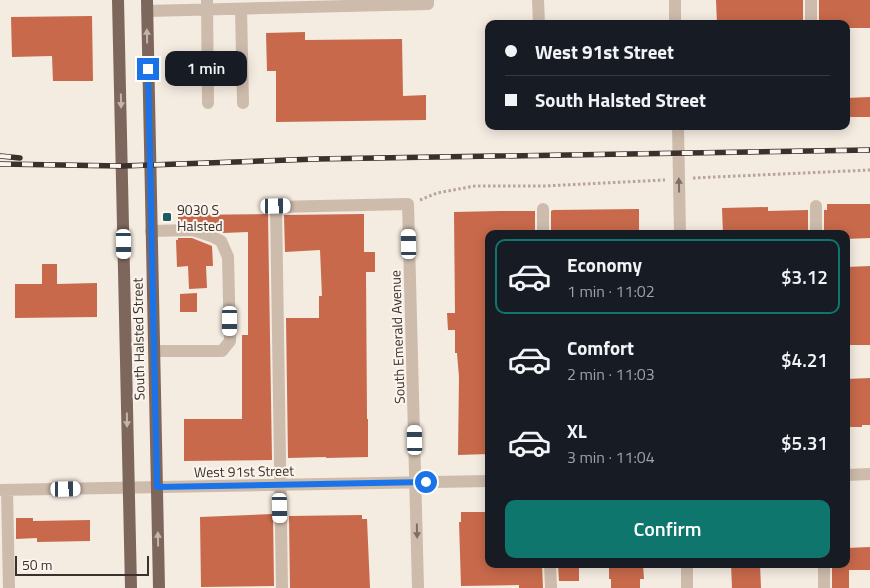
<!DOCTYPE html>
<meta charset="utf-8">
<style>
:root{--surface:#171b24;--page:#242831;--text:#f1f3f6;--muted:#9ea1a6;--line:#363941;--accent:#0f766e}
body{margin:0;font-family:"Titillium Web",sans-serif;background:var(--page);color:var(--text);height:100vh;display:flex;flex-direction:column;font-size:19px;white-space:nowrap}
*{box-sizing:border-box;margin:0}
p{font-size:16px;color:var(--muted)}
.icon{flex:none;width:28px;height:28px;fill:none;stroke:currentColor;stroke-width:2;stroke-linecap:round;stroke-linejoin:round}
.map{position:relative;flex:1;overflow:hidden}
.sheet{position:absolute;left:485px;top:230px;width:365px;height:338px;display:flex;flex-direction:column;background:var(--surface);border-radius:10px;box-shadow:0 2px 12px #0003}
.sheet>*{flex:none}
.top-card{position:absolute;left:485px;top:20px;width:365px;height:110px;border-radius:10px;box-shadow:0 2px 12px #0003;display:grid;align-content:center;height:110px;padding:0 20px;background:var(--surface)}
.scale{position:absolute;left:15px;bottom:12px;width:134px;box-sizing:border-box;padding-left:5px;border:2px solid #3b302b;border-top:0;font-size:14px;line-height:18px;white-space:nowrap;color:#3b302b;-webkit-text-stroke:4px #fbf5ee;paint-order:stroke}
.end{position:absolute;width:22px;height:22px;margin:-11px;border:6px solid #1a73e8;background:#fff;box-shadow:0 0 0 2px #fff}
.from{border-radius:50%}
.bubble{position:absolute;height:35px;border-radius:10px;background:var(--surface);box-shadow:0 2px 12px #0003;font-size:16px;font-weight:600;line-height:35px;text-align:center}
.car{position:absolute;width:15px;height:30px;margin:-15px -8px;border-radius:6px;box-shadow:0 0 4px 1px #0007;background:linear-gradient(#fff 24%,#345 0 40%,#fff 0 76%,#345 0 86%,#fff 0)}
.top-card b{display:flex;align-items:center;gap:18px;height:48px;font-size:19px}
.top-card b+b{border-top:1px solid var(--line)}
.top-card i{width:12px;height:12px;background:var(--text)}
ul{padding:9px 0 0;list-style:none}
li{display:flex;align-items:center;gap:15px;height:75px;margin:0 10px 8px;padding:0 10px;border:2px solid transparent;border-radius:10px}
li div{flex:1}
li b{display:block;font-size:19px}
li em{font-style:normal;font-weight:600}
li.current{border-color:var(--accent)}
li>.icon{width:45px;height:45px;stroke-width:1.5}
.button{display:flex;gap:10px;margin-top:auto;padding:10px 20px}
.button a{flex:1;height:58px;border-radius:10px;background:var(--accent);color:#fff;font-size:20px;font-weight:600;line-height:58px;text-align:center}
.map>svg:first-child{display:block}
</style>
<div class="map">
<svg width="870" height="588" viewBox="0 0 870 588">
<rect width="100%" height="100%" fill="#f4ebe1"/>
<!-- building -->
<path fill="#c8694b" d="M716,0H803V24H717Z
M819,0H870V28H846V24H819Z
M92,16L93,81H53L52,56L12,57L11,17Z
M305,32V40L402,39L403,96L426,95V120L276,122V71H267L266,33Z
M870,97V117H846V98Z
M827,204H870V238L846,239V234H824V210H827Z
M768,207V211L808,210V234H723L722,208Z
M639,209V234H551V211L553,210Z
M500,211H535V234H489V376H487V416H489V454L458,455L459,377L457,353H455V330H448L447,313H455L454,212Z
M268,214L272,460L184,461V419H242V335H248V232L223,233L214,228L196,222H178V215Z
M364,214V252H375V272H366L367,419H368V457L326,458V457L288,458L286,318H319V296H322L320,250L285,252L284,215Z
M178,238H192L212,246L213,266H206L207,288L189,289L188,266L177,267L176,240H178Z
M42,264H57V284L97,283V317L15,318V284H42Z
M870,266V345H846V267Z
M197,293V312H180V294Z
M870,378V425H862V427H846V379Z
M461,512H489V564H542L543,588H519V585L461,586L459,522H461Z
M273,514L274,586L201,587L200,517Z
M362,515V519H367L370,588H290L289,516Z
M16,518H33V521L90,520V541L37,542V538L16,539Z
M870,547V570H849V588H832V564H846V548Z
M558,564H579V581H559Z
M609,564H643L644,579H640V588H611V579H609Z
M731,564H760L761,588H732Z"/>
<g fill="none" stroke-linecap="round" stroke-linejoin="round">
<!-- path -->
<path stroke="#b9a596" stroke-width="3" stroke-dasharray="2.5 2.5" stroke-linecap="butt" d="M693,178L870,170
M420,200L437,193L475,186H543L665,180"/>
<!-- minor -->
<path stroke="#cdbbac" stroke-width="12" d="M207,0L208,103
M538,0L539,24
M675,0V24
M811,0V24
M241,9L243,103
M147,11L428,4V0
M678,126L680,234
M816,206V234
M543,209V234
M151,231L193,230L211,236L221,241L228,257L230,341L222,351H154
M846,475L870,474
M0,490L489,481
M7,490L9,588
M550,564L551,588
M687,564V588
M824,564V588
M282,588L276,207L408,204L418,588"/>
<!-- major -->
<path stroke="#7d675c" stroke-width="12" d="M118,0L131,588
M147,0L159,588"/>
<defs>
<path id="rail" d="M0,156L20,158
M0,164L122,166L317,159L870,150"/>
</defs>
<!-- rail casing -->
<use href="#rail" stroke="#3b302b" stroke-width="5.5"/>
<!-- rail -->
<use href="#rail" stroke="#fbf5ee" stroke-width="4" stroke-dasharray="11" stroke-linecap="butt"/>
</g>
<!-- one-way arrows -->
<defs><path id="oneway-solid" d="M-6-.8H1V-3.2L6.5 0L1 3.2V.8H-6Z" transform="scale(1.25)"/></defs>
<g fill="#c2b5ac">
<use href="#oneway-solid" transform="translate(147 36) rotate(-91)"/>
<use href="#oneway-solid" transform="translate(121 101) rotate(89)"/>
<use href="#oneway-solid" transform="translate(127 420) rotate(89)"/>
<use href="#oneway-solid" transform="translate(158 539) rotate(-91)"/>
</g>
<g fill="#7d6f65">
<use href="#oneway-solid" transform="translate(679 185) rotate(-91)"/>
<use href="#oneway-solid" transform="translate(417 531) rotate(89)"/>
</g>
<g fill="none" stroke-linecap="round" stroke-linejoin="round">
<!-- route -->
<path stroke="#1a73e8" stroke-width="6" d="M148,69L157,487L426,482"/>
</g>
<!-- markers -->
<rect fill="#1f5a5e" stroke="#fbf5ee" stroke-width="2" x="162" y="212" width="10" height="10" rx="2.5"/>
<g text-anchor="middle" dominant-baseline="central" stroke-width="4" stroke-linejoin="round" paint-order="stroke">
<!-- poi labels -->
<g font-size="14" fill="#3b302b" stroke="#fbf5ee" text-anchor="start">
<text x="177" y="209">9030 S<tspan x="177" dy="16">Halsted</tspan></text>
</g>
<!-- street labels -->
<g font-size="14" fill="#3b302b" stroke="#fbf5ee">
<text transform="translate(397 337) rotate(-92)">South Emerald Avenue</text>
<text transform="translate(138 339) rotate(-91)">South Halsted Street</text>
<text transform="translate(244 471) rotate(-1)">West 91st Street</text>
</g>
</g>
</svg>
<div class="scale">50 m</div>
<i class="end from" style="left:426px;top:482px"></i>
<i class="end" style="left:148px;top:69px"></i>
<div class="bubble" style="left:165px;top:51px;width:82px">1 min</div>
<i class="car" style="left:276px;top:206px;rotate:89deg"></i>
<i class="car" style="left:124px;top:244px;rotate:179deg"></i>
<i class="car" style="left:409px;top:244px;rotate:359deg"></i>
<i class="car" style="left:230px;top:321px;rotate:180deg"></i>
<i class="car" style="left:415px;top:440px;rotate:359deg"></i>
<i class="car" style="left:66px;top:489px;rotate:89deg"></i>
<i class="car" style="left:280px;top:508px;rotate:179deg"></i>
<div class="top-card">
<b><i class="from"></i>West 91st Street</b>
<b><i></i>South Halsted Street</b>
</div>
<section class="sheet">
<ul>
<li class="current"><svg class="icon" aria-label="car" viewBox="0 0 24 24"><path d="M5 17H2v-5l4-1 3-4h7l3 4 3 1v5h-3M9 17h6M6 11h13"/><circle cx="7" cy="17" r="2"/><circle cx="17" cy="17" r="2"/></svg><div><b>Economy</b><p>1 min · 11:02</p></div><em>$3.12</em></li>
<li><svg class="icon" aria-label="car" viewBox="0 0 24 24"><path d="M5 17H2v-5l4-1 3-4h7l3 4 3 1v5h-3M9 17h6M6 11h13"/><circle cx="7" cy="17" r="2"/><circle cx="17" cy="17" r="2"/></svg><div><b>Comfort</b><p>2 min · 11:03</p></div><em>$4.21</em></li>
<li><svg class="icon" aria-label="car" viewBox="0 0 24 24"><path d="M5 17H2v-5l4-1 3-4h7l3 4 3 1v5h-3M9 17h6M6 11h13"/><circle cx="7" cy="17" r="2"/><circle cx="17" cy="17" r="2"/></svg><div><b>XL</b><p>3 min · 11:04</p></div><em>$5.31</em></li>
</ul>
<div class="button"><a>Confirm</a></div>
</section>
</div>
